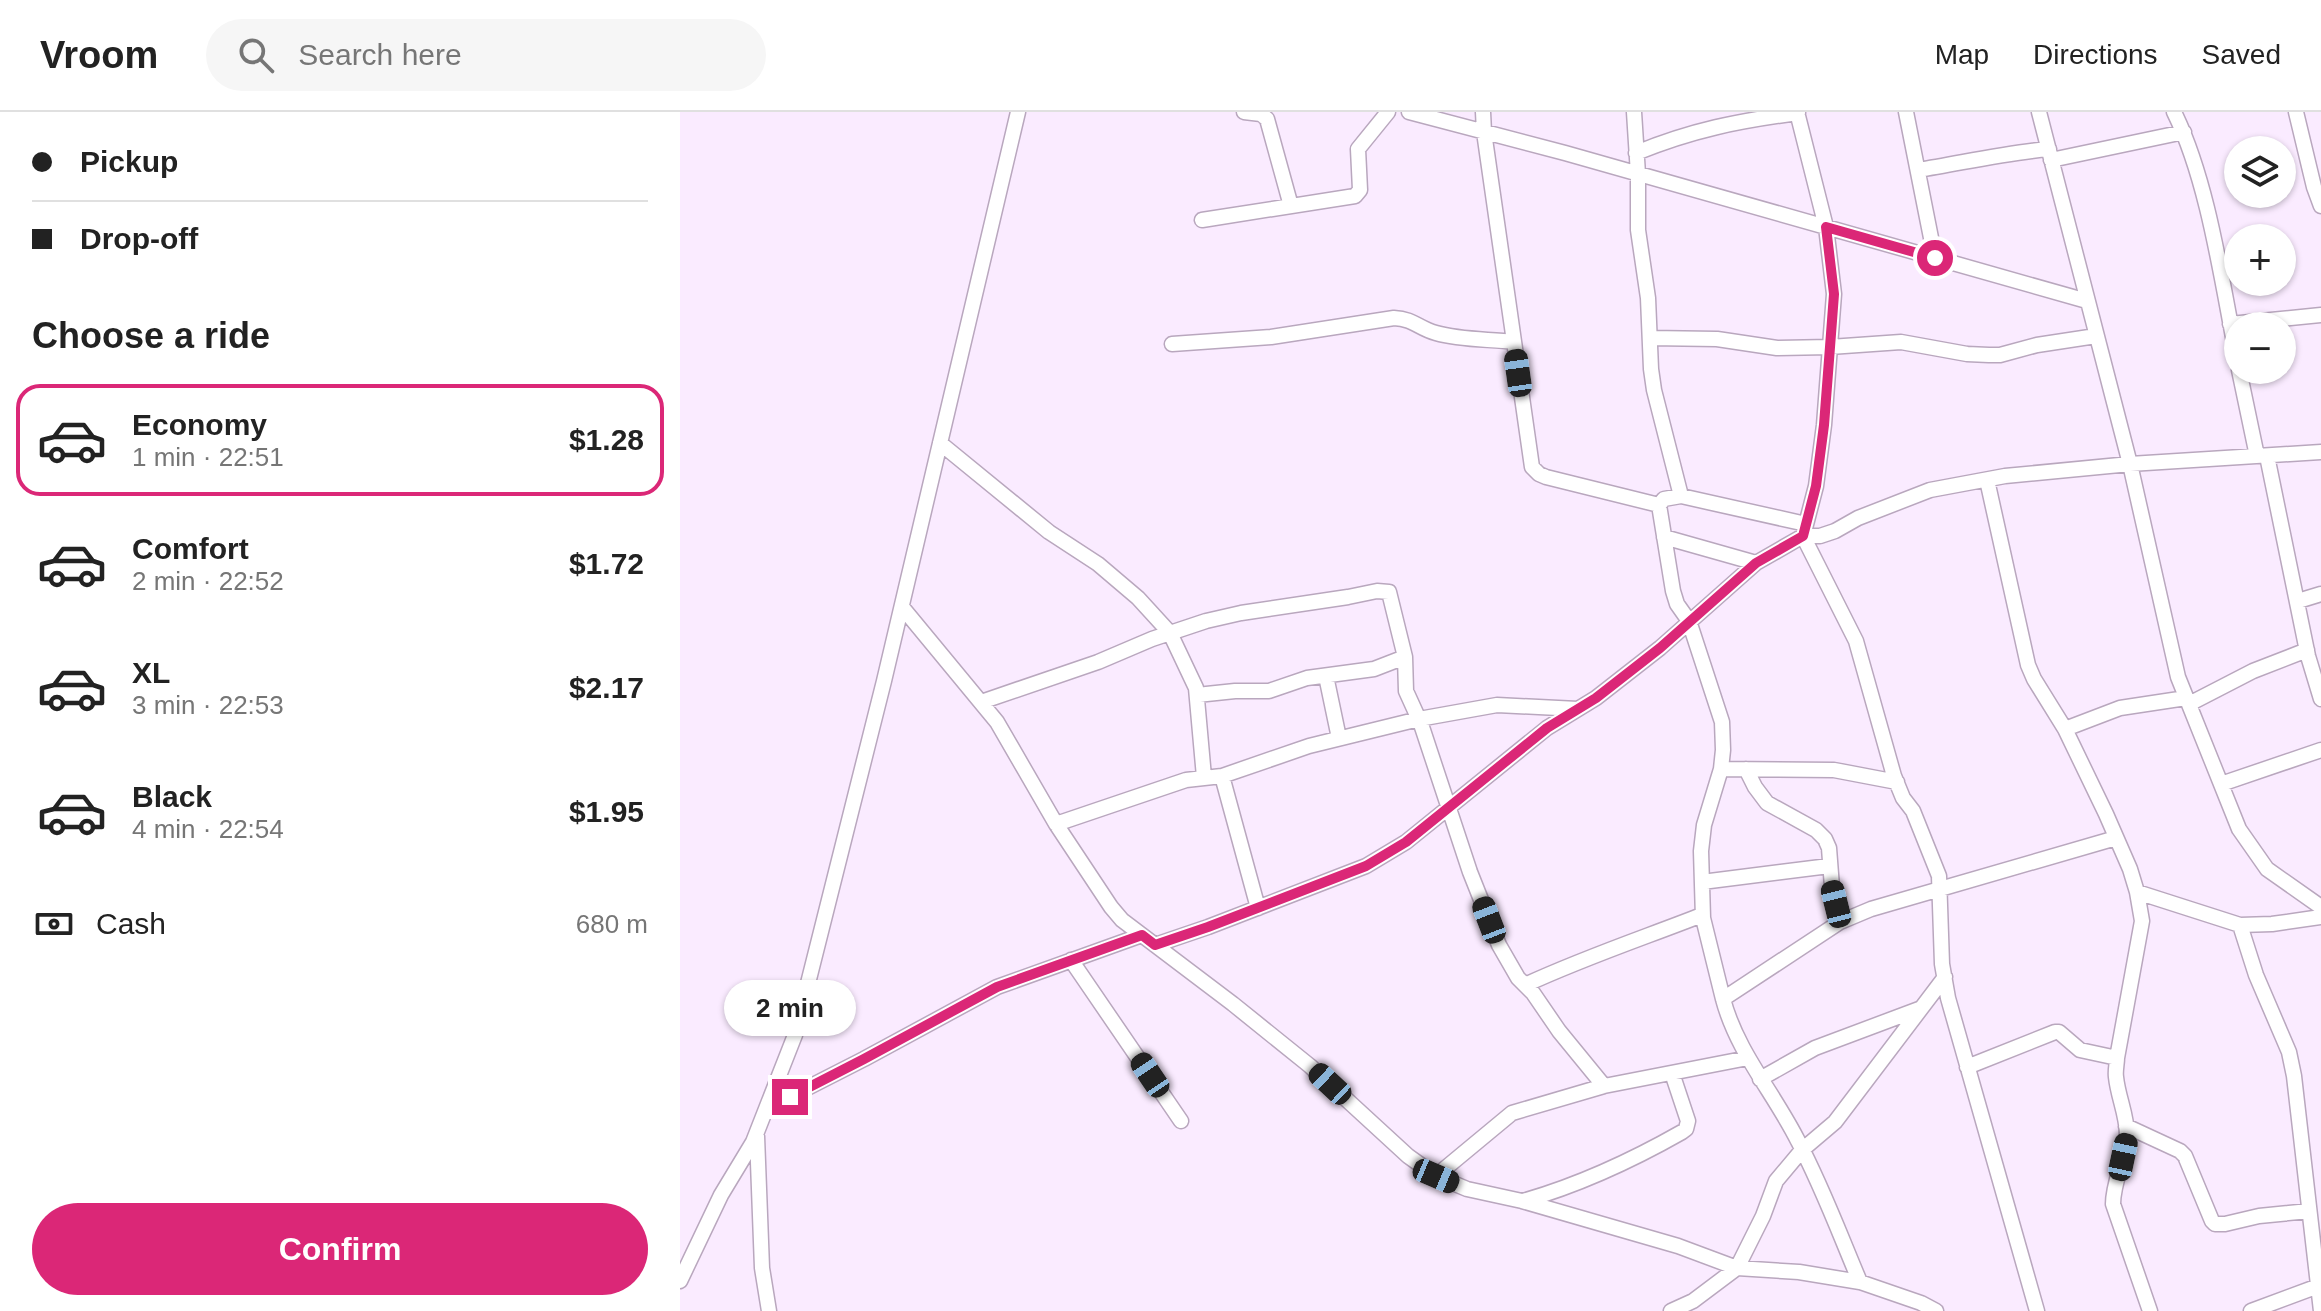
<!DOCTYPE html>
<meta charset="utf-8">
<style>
:root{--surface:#fff;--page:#f6f6f6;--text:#222;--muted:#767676;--line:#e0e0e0;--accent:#db2777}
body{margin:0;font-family:Helvetica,sans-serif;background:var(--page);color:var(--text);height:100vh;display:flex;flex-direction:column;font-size:30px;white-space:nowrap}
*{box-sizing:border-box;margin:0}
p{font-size:26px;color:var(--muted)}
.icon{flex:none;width:44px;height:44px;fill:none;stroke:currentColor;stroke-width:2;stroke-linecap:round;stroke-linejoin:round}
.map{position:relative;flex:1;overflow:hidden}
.sheet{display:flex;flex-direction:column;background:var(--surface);width:680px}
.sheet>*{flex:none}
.banner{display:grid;align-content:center;height:176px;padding:0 32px;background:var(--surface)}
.fabs{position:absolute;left:1544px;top:24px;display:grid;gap:16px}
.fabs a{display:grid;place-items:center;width:72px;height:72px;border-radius:50%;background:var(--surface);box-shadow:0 2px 6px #0004;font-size:40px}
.end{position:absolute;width:36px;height:36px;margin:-18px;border:10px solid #db2777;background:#fff;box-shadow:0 0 0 4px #fff}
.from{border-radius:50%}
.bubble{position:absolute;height:56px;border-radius:28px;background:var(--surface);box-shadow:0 2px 6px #0004;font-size:26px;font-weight:700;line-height:56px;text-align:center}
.car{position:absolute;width:24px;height:48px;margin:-24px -12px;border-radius:10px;box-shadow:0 0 6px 2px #0007;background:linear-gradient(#222 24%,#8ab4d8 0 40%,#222 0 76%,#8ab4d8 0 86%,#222 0)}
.banner b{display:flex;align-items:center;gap:28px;height:76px;font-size:30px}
.banner b+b{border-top:2px solid var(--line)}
.banner i{width:20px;height:20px;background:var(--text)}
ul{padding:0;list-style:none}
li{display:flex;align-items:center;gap:24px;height:112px;margin:0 16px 12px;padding:0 16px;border:4px solid transparent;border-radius:24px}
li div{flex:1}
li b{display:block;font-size:30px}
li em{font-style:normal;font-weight:700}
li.active{border-color:var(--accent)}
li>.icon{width:72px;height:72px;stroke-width:1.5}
h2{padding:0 32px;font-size:36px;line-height:96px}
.pay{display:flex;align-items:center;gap:20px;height:88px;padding:0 32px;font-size:30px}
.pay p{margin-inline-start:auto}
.cta{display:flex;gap:16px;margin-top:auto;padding:16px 32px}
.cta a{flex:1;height:92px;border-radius:48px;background:var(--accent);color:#fff;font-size:32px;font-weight:700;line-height:92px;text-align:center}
header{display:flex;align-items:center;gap:48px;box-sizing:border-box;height:112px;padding:0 40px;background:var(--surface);border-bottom:2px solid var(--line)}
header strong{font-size:38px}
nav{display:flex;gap:44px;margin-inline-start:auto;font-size:28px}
.search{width:560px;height:72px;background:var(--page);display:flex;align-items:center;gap:20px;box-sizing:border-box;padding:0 28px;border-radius:44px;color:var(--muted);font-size:30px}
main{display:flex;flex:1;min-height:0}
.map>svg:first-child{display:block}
</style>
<header>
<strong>Vroom</strong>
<div class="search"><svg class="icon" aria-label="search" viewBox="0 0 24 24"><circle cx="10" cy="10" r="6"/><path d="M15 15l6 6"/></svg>Search here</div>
<nav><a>Map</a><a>Directions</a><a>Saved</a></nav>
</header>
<main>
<section class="sheet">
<div class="banner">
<b><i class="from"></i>Pickup</b>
<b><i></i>Drop-off</b>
</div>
<h2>Choose a ride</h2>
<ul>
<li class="active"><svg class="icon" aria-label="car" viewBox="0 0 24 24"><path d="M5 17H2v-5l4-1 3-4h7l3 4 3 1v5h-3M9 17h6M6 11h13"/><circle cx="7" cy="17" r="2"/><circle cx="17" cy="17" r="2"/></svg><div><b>Economy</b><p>1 min · 22:51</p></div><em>$1.28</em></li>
<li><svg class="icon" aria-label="car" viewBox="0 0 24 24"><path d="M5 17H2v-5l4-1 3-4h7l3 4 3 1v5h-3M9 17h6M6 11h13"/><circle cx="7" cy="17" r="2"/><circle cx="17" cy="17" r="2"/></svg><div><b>Comfort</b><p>2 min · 22:52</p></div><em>$1.72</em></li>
<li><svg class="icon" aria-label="car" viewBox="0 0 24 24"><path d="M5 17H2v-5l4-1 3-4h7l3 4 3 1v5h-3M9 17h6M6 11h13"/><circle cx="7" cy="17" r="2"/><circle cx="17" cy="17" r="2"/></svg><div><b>XL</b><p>3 min · 22:53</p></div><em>$2.17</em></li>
<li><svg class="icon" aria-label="car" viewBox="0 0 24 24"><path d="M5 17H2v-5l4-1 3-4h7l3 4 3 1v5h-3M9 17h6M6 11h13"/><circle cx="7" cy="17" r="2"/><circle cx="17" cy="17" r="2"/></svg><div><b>Black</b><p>4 min · 22:54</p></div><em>$1.95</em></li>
</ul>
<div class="pay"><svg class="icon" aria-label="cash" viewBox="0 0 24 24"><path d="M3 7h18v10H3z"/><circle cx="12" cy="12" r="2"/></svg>Cash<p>680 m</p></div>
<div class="cta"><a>Confirm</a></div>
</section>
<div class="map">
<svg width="1641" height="1199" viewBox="0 0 1641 1199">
<rect width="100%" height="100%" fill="#faebff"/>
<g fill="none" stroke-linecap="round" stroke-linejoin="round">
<defs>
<path id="street" d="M564,0L581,2L587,7L611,94
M729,0L885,41L1407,189
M803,0L804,20L852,355L859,362L866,365L979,393
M954,0L958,62V118L968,186L971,257L974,278L1001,384
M1117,0L1146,115L1154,182L1144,313L1136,374L1123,424L1176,529L1214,664L1223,686L1233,699L1259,764L1262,852L1268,886L1357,1199
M1226,0L1255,146
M1359,0L1450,352L1498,565L1559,717L1587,757L1641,795
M1494,0C1529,71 1542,172 1558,251
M1616,0L1634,75L1641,94
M956,41C1012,18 1058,9 1118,1
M1371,48L1504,20
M1238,58C1282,51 1324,41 1369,37
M522,108L675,84L680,78L678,37L708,0
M1550,212L1641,203
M970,226L1037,227L1097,236L1150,235L1221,230L1287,242L1309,243H1320L1357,233L1416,224
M492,232L591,225L714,206C734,207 738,216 756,221C780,228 808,227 834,230
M1559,258L1577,344
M260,331L369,420L418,452L458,486L490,521L516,576L524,665
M1587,344L1628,544L1641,587
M1307,368L1348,553L1354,567L1385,617L1426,702L1450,757L1457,780L1462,809L1437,946C1437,952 1435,959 1436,965C1438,985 1447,1003 1447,1023C1446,1047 1433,1069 1433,1092L1470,1199
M1126,412L1001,384L984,387L979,393L993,479L997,492L1009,509L1042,610L1043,638L1041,657L1024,713L1021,739L1023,806L1043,887C1057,940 1094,981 1118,1029C1142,1074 1160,1123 1180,1170
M984,425L1076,451
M1618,489L1641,482
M222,495L317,610L376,712L431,795L442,808L553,892L630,954L728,1044L756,1064L787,1077L842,1089L998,1134L1057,1156L1119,1160L1180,1170L1241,1191L1256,1199
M646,564L659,626
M517,583L555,579H589L627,566L694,557L725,545
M301,590L418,550L472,527L526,509L561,501L668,485L697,479L709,480L725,545L726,579L741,612L790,760L819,833L838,866L853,881L879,919L924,974
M1509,592L1573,559L1627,538
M1385,617L1440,596L1506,586
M1041,657L1154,658L1217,670
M1066,657L1075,675L1087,691L1136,718L1145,727L1149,736L1152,775L1160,810
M542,664L578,796
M1541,672L1641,638
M376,712L506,668L542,664L629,634L739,607L817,593L898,597
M1022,770L1149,754
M1457,780L1560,813L1592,812L1641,805
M1560,813L1576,863L1609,940L1614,964L1641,1199
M475,833L528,815L686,754L726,730L867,616L916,586L980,536L1076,451L1123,424H1140L1155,419L1178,406L1250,378L1325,364L1450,352L1641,340
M391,848L501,1009
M845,873C903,846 963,826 1022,803
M1043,887L1160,810L1191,797L1436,726
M1287,955L1375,920H1379L1400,938L1437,946
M1080,967L1135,936L1239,897
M86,997L184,947L317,875L462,823
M1446,1014L1500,1039L1505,1044L1532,1109L1535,1112H1545L1579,1104L1629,1099
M77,1024L82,1156L89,1199
M756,1064L832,1001L924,974L1068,946
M843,1089C899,1073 951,1049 1002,1020L1006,1017L1008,1009L992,961
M0,1169L41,1083L73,1030L115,923L204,569L338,0
M991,1199L1013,1189L1057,1156L1083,1104L1096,1069L1122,1038L1155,1010L1265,865
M1571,1199L1641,1173"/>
</defs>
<!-- street casing -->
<use href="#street" stroke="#b9a7be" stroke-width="17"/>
<!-- street -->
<use href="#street" stroke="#fff" stroke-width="14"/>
</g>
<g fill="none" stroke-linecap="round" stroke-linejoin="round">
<!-- route -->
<path stroke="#db2777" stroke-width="10" d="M110,985L184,947L317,875L462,823L475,833L528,815L686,754L726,730L867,616L916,586L980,536L1076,451L1123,424L1136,374L1144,313L1150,235L1154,182L1146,115L1255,146"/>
</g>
</svg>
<div class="fabs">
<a><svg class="icon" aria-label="layers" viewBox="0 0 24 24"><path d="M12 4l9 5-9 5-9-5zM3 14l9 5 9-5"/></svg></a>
<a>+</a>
<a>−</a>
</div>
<i class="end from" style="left:1255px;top:146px"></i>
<i class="end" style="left:110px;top:985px"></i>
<div class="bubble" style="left:44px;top:868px;width:132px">2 min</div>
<i class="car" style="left:838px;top:261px;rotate:352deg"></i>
<i class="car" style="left:1156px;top:792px;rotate:346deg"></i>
<i class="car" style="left:809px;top:808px;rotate:339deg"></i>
<i class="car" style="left:470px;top:963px;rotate:326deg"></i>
<i class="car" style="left:650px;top:972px;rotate:313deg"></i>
<i class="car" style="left:1443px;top:1045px;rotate:12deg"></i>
<i class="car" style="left:756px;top:1064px;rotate:113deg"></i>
</div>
</main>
